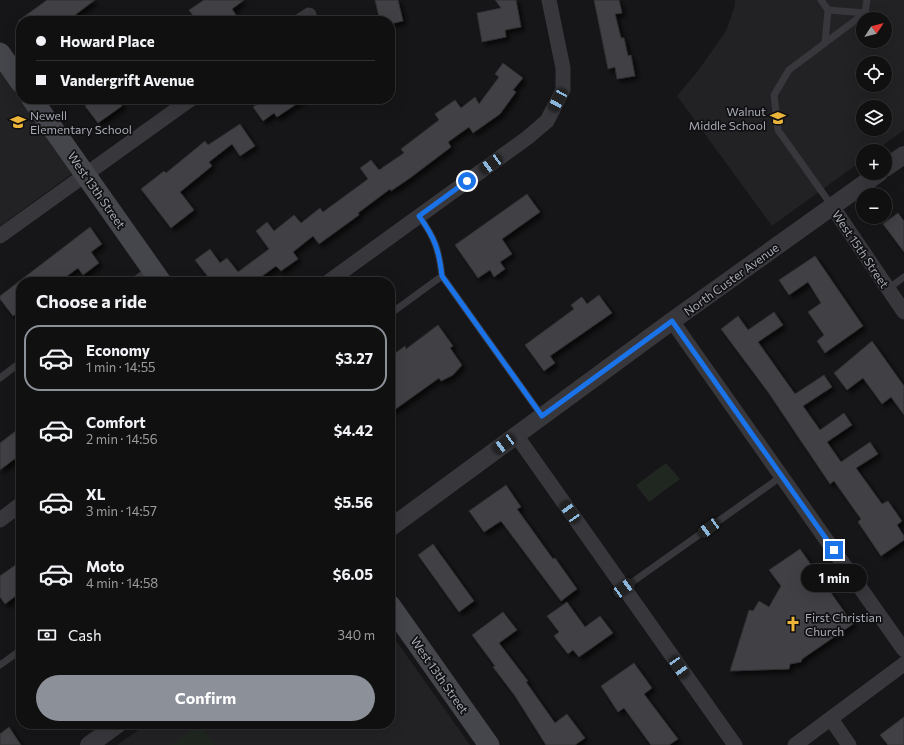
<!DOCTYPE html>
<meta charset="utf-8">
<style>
:root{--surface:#101011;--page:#19191a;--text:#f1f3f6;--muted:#9c9d9f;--line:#303031;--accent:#8c9099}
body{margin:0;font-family:Commissioner,sans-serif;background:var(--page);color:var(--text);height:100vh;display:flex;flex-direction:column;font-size:15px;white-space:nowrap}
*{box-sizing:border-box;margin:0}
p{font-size:13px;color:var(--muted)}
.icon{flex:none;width:22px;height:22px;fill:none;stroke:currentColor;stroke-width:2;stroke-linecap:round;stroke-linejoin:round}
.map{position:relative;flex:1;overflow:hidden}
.sheet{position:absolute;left:16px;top:277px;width:379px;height:452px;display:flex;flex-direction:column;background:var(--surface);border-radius:16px;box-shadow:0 4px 16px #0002,0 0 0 1px var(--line)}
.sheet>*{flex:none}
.guide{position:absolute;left:16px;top:16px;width:379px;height:88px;border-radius:16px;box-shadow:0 4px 16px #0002,0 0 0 1px var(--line);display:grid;align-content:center;height:88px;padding:0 20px;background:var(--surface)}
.needle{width:26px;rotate:54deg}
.controls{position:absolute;left:856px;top:12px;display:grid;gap:8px}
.controls a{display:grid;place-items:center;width:36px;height:36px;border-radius:50%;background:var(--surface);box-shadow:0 4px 16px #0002,0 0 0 1px var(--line);font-size:20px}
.end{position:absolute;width:18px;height:18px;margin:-9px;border:5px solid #1a73e8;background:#fff;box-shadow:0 0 0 2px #fff}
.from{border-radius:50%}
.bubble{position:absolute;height:28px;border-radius:14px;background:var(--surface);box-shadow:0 4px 16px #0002,0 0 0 1px var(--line);font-size:13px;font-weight:700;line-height:28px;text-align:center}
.car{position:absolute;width:12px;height:24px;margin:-12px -6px;border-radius:5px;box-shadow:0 0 3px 1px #0007;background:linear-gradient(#222 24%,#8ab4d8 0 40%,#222 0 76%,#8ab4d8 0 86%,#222 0)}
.guide b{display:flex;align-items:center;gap:14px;height:38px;font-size:15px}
.guide b+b{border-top:1px solid var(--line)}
.guide i{width:10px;height:10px;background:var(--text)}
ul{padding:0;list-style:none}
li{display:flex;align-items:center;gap:12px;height:66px;margin:0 8px 6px;padding:0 12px;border:2px solid transparent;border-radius:16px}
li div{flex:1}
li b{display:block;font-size:15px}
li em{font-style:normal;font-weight:700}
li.on{border-color:var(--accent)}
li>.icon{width:36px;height:36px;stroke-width:1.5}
h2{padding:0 20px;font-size:18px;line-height:48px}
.pay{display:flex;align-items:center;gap:10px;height:44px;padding:0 20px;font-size:15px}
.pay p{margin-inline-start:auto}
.cta{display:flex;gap:8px;margin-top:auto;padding:8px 20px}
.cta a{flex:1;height:46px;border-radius:24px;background:var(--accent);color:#fff;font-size:16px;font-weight:700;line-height:46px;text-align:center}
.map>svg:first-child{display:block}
</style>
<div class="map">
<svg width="904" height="745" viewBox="0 0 904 745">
<defs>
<filter id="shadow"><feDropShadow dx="3.5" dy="3.5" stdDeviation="2" flood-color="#0009"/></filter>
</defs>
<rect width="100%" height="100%" fill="#161517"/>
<!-- built -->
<path fill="#222124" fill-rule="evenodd" d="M735,0H904V130L875,151H863V160L772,226L677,96L697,72L726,31L735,5ZM863,19H885V41H863ZM863,63H885V85H863ZM863,107H885V129H863Z
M0,71L73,173L0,226Z
M390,632L470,745H117L147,724H390Z"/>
<!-- green -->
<path fill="#202721" d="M666,463L680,479L649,502L636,485Z
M200,724L215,745H170Z"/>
<!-- building -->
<path fill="#404044" stroke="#303033" filter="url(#shadow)" d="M47,0H95L67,21H18Z
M204,0H244L232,9L240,21H197L189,10Z
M375,0H398L403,21L390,24V21H380Z
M495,0H516L521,27L505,30L506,37L482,42L477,13L501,8Z
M594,0H619L622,13L615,14L621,38H624L628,56L631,55L635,76L617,79L615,67L608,69Z
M503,63L523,78L513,90L516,92L500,114L473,133L469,127L448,142L451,147L410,178L391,191L390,189L358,213L359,215L319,244L313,236L293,252L298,259L281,271L276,266L254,282H212L195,260L210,249L220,263L227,258L238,272L269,249L256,231L267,222L274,231L294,215L301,223L320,208L323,212L368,179L360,168L371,160L379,170L404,153L401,149L439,120L435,114L455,100L461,108L475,97L479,104L499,77L495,74Z
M86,99H117L122,106L98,123L85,106L89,103Z
M266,99H304L277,117L274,113L263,121L253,107Z
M240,124L255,146L240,156L232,144L209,162L212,166L180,192L194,210L171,228L141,189L164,171L166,173L205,141L208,145Z
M527,194L540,212L502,239L512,254L500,262L505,269L494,277L490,270L478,278L455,245Z
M898,213L904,221V252L883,224Z
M90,227L102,244L91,252L99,263L83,275L78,268L59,282H21V310L13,316L0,299V296Z
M815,256L863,326L825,353L817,341L824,335L808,312L821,303L808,282L789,295L779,280Z
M599,295L612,313L550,356L555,363L544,371L525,345L574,309L571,305L580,298L582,297L587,304Z
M774,312L783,325L758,342L795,394L824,375L832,387L803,406L820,430L844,413L852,425L827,442L841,462L870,442L878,454L856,468L882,504L888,501L902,521L897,525L904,536V540L881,556L858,522L861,519L834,481L830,484L768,392L721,329L738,316L748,330Z
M438,325L453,346L450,348L462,365L453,375L441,381L439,378L390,413V357L405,346L406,349Z
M872,341L904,386V415L891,397L882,404L863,378L847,390L834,373Z
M21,427V454L0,470V443Z
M506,485L521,507L517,509L553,559L555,558L577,589L561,601L501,521L484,532L469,511Z
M433,544L474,601L459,612L418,555Z
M800,549L853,624L802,659L801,662L790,664L789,669L730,671L749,610L753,611L759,601L769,607L781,586L769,570Z
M21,561V592L5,604L0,597V576Z
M567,602L585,627L600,616L613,633L579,657L573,650L568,654L554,636L559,632L547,616Z
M503,612L517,630L499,643L528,681L526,682L555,723L567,714L585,738L575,745H546L515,696L493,667L495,666L472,635Z
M634,663L652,688L644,694L678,739L669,745H651L624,708L618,712L601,686Z
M904,717V745H888L880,735Z
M9,727L21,745H0V734Z"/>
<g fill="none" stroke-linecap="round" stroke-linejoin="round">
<!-- service -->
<path stroke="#37373c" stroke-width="7" d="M821,0L828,10L865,13
M825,43L828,10
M832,206L778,130L774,95L789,70L865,13L867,0
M419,216C435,238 439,250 442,276L542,416
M132,282L150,269
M888,289L904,277
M390,314L442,276
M0,378L21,362
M624,588L782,476
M0,665L21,650"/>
<!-- minor -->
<path stroke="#37373c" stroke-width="15" d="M300,21L309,15
M832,206L904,312
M0,236L191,99
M328,282L527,138L547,121L563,90V68L549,0
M672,321L904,650
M516,435L735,745
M0,520L21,504
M831,719L849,745
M795,745L904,664"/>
<!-- tertiary -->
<path stroke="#37373c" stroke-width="18" d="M885,168L904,155
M390,528L672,321L879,173
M89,745L118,724"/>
<!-- secondary -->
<path stroke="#45464c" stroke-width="21" d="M0,53L21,83
M32,99L161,282
M390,605L489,745"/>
</g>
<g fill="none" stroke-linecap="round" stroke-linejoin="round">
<!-- route -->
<path stroke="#1a73e8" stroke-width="5" d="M467,181L419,216C435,238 439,250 442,276L542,416L672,321L834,550"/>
</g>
<!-- icons -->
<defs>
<symbol id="school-bare" viewBox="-9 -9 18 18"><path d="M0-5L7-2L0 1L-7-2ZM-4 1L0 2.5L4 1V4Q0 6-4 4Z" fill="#ecb439" stroke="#111012" stroke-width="2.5" paint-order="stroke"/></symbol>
<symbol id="church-bare" viewBox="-9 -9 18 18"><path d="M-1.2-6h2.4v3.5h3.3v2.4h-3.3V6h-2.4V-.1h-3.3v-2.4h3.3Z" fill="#ecb439" stroke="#111012" stroke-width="2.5" paint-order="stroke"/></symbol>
</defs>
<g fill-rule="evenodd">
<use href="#school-bare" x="767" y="107" width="22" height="22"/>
<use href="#school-bare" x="7" y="111" width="22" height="22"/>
<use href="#church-bare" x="782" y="613" width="22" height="22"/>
</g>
<g text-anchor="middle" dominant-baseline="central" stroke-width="3.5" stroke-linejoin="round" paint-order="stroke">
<!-- poi labels -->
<g font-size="12" fill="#a8acb7" stroke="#111012" text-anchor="start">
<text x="766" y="111" text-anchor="end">Walnut<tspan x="766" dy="14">Middle School</tspan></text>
<text x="30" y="115">Newell<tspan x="30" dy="14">Elementary School</tspan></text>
<text x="805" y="617">First Christian<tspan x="805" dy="14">Church</tspan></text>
</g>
<!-- street labels -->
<g font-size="12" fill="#a8acb7" stroke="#111012">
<text transform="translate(97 190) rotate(55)">West 13th Street</text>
<text transform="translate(861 249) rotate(56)">West 15th Street</text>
<text transform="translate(731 279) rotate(-36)">North Custer Avenue</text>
<text transform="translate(440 675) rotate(55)">West 13th Street</text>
</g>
</g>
</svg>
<div class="controls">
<a><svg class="needle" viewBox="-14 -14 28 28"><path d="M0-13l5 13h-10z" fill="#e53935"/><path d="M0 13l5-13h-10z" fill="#9c9d9f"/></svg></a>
<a><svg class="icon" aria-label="locate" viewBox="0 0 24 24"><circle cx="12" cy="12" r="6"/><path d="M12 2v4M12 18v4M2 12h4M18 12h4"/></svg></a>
<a><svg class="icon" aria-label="layers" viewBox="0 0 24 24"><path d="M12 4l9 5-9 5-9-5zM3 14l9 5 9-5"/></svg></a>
<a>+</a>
<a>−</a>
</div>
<i class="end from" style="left:467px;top:181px"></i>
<i class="end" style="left:834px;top:550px"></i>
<div class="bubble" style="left:801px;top:564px;width:66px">1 min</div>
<i class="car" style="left:558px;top:100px;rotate:209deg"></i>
<i class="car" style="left:491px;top:164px;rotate:234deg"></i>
<i class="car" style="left:504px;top:444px;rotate:234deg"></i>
<i class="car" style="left:570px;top:512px;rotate:325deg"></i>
<i class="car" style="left:709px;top:528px;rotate:234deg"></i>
<i class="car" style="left:624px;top:588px;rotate:54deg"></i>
<i class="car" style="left:679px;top:667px;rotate:145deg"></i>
<div class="guide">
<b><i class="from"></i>Howard Place</b>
<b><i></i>Vandergrift Avenue</b>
</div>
<section class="sheet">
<h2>Choose a ride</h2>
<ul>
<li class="on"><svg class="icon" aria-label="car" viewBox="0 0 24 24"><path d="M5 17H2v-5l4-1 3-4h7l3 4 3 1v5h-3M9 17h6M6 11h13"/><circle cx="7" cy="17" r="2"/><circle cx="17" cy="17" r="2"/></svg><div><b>Economy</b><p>1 min · 14:55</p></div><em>$3.27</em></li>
<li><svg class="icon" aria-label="car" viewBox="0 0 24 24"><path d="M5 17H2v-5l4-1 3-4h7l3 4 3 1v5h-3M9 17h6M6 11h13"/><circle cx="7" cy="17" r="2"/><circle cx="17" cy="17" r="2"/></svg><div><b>Comfort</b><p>2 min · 14:56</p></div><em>$4.42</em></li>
<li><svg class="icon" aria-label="car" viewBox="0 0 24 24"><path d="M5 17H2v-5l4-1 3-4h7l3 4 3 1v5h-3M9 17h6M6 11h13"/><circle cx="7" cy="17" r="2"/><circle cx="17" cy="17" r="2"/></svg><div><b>XL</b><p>3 min · 14:57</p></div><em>$5.56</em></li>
<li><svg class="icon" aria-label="car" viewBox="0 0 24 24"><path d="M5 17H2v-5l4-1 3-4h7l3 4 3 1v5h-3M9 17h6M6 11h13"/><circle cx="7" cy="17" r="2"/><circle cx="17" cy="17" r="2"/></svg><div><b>Moto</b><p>4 min · 14:58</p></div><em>$6.05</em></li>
</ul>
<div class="pay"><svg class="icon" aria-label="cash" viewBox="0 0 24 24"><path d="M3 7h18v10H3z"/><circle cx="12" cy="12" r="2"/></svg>Cash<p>340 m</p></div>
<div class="cta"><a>Confirm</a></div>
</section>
</div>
